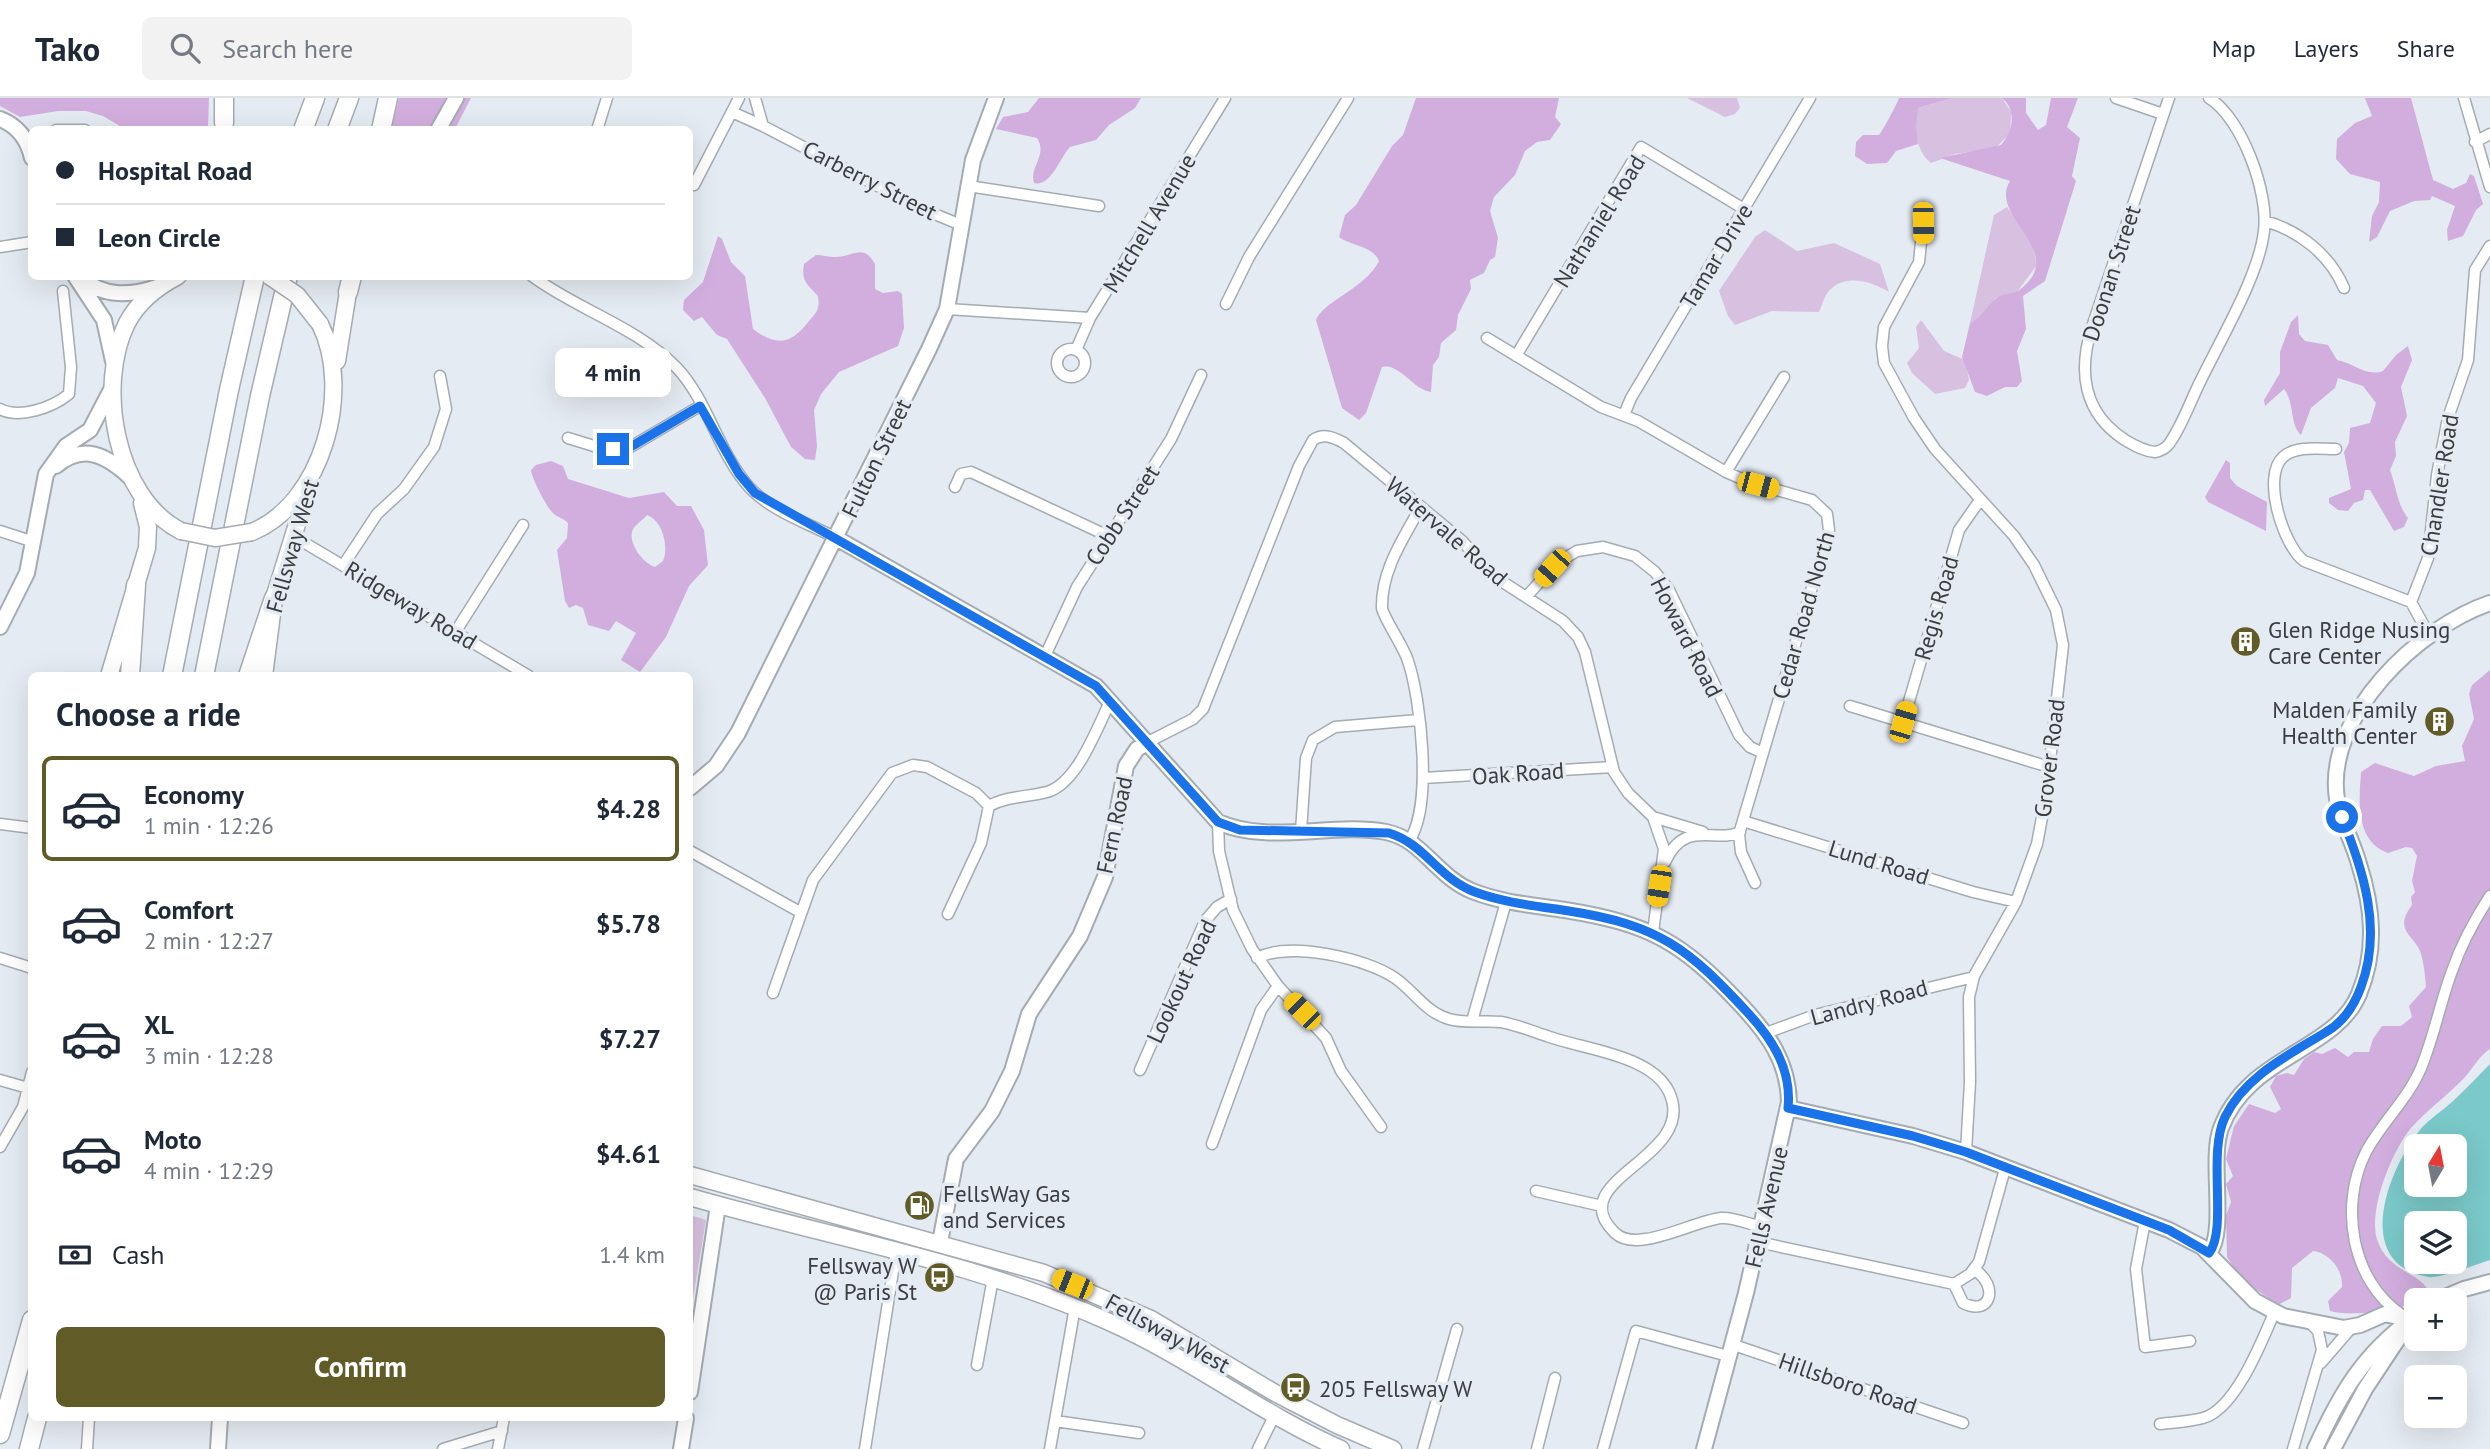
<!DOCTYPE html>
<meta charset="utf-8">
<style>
:root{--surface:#fff;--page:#f2f2f3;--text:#1f2937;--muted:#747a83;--line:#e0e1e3;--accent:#605b27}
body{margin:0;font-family:"PT Sans",sans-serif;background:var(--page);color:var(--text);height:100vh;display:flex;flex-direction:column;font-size:26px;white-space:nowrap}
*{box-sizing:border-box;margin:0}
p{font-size:23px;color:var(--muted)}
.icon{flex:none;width:38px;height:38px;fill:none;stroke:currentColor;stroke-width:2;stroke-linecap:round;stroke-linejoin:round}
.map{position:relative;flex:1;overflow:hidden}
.sheet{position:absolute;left:28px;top:574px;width:665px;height:749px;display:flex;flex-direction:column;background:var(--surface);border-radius:10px;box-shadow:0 7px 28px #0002}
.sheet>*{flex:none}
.guide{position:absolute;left:28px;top:28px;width:665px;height:154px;border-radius:10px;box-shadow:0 7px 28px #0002;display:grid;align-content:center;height:154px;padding:0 28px;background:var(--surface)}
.needle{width:46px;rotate:10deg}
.controls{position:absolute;left:2404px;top:1036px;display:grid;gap:14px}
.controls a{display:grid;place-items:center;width:63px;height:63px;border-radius:10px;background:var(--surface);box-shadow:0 7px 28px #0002;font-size:35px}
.end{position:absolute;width:32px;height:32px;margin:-16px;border:9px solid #1a73e8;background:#fff;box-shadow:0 0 0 4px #fff}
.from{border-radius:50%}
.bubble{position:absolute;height:49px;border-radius:10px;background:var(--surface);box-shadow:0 7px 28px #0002;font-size:23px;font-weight:800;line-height:49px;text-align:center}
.car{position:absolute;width:21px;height:42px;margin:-21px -10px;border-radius:9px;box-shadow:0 0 5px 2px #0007;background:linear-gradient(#f5c518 24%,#345 0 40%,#f5c518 0 76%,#345 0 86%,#f5c518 0)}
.guide b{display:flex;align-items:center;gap:24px;height:66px;font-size:26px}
.guide b+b{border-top:2px solid var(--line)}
.guide i{width:18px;height:18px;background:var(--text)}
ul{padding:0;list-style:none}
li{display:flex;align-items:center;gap:21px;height:105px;margin:0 14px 10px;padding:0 14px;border:4px solid transparent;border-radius:10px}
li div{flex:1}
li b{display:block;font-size:26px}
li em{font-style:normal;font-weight:800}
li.active{border-color:var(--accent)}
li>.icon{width:63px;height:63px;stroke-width:1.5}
h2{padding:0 28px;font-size:32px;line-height:84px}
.pay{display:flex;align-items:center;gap:18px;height:77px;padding:0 28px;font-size:26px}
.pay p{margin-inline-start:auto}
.button{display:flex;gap:14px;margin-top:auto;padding:14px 28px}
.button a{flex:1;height:80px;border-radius:10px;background:var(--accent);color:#fff;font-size:28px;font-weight:800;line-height:80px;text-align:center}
header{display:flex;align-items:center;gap:42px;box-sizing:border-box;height:98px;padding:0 35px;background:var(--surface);border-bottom:2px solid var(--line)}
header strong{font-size:33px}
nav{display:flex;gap:38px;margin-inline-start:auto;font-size:24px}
.search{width:490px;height:63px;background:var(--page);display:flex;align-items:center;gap:18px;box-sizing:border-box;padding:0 24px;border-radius:10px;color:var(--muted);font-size:26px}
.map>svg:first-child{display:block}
</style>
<header>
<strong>Tako</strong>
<div class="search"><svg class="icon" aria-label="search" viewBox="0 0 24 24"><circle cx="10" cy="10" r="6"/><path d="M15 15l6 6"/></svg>Search here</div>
<nav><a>Map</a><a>Layers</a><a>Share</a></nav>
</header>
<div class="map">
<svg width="2490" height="1351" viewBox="0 0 2490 1351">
<rect width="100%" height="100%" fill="#e5ebf2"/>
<!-- green -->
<path fill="#d8c0e0" d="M1687,0H1737L1740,10L1735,16L1725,19Z
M1953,0H2002L2011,14L2010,36L1995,50L1955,56L1931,65C1916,54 1913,28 1918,10Z
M2007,109L2033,148L2037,167L2017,194L1996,200L1979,221L1970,225L1994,117Z
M1765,132L1797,153L1834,145L1880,166L1889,194C1873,184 1848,176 1832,190C1824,196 1823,206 1819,214L1772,213L1735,227L1728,218L1719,193L1755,139Z
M1921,222L1944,253L1965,262L1969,282L1965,290L1935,296L1912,275L1907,265L1919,250L1916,229Z
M690,1117L706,1122L690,1218Z"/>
<!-- forest -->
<path fill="#d2aede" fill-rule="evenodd" d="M0,0H209L208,31H125L103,18L86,13H58L20,19L0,8Z
M399,0H471L455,31L391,32Z
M1039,0H1141L1135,10L1109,27L1096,42L1070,49C1059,61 1051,89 1034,85C1029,69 1048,57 1037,40L996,31L1003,19L1028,14Z
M1416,0H1559L1555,19L1561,26L1550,42L1537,44L1525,53L1515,77L1494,99L1490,113L1498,140L1495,159L1490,162L1484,175L1470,182L1471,191L1458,217L1456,232L1441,245L1439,259L1433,267L1431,294C1413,292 1400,265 1382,269L1366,315L1359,322L1342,310L1316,222C1322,204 1366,190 1379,163C1373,148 1351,148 1339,139L1345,117L1356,107L1392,48L1403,37Z
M1899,0H1953L1918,10L1916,29L1918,46L1896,53L1887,65L1867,66L1855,58L1856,44L1863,37H1879C1882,34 1897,6 1899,0Z
M2002,0H2026V15L2038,32L2046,27L2051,0H2078L2067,29L2080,40L2072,78L2076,83L2045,183L2023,198L2026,231L2017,253L2022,283L2017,289H2005L1987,298L1975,294L1962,259L1970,225C1982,220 1987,207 1998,199C2004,195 2013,196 2018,193C2072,154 1987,120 2010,83L1940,60L2001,47C2013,34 2017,12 2002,0Z
M2365,0H2411L2433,82L2453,91L2466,85L2470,76L2474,78L2483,106L2476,112L2463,138L2448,143L2447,132L2455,108L2432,98L2430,102L2414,103L2390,113L2377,139L2369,144L2372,118L2379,104L2380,84L2350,76L2336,61L2337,41L2355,25L2372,18Z
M718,138L722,141L731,164L745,178L753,231C778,250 792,245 809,223C817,214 820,211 818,198C807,186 801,183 804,166L816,157C822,157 828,159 834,159C852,160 863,144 875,166V191L883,195L898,193L902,196L904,230L898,248L839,274L821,296L814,312L817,348L815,362L805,361L791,349L765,300L727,241L717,237L702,219L694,223L683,212L684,202L703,184Z
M2298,217L2299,236L2305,243L2328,247L2337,262C2354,265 2366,279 2383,273L2396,257L2408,248L2412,262L2401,289L2407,318L2395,344L2396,358L2390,372C2396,387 2397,407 2408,420L2404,429L2394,433L2370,392H2365L2363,402L2354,405L2348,413L2338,412L2329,405V400L2351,391L2344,354L2349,345L2350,330L2370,325L2376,305L2363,288L2338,280L2335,290L2311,310L2301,337C2289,325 2295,305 2284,291L2265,308L2264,302L2280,275V254L2291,224Z
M2226,362L2230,365V380L2237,388L2267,404L2266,433L2208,404L2205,399Z
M551,363L563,368L568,381L629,400L664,394L677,408H691L704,432L708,467L689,488L666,539L640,574L621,562L636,535L616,523L609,533L588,527L583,510L576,507L569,510L565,503L557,452L567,440L568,425C563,420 559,420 554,416C548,412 531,379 531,372L536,367ZM647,417C663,423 669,449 663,463L655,469C644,466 629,447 632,434C633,428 643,422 647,417Z
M2490,572V951C2479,958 2474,969 2465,979C2449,996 2426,1013 2411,1030C2392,1053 2368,1112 2377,1141C2387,1173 2417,1173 2428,1192C2417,1214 2351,1219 2330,1213L2328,1203L2342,1189C2343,1172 2330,1155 2313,1153L2292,1170L2291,1200L2278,1207L2241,1181L2227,1159L2226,1118L2231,1104L2226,1086L2233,1078L2226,1061L2234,1028L2249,1006L2275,1015L2281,1011L2270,989L2276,978L2287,975L2294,977L2304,961L2314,954L2322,956L2335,950L2348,959L2354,954H2369L2373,941L2382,928H2401L2412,919L2409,908L2426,889C2425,877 2424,867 2421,856C2416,837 2392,834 2412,807L2411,799L2415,794L2412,783L2417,758L2412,750L2406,749L2388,755C2355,743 2359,703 2361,674L2375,665L2414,678L2436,668L2465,663L2462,648L2474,621L2469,596L2472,587Z"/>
<!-- water -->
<path fill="#7bc9c9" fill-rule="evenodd" d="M2490,966V1162C2477,1166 2439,1181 2429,1179C2351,1167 2388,1071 2420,1032C2429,1021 2442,1013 2452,1004C2465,992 2477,979 2490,966ZM2417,1048H2455V1087H2417ZM2417,1125H2455V1164H2417Z"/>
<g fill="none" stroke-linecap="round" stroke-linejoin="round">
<defs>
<path id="street" d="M755,0L763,28L920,110L961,127
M2116,0L2163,16
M2169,0L2092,229C2078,273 2083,315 2125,342C2135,348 2144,353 2155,354C2161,353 2165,351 2169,346C2182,328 2190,304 2200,284C2220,242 2259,178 2264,133C2269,95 2242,20 2209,0
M2464,0L2490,89
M732,14L763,28
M56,32H85
M597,32L607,0
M2475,44L2490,36
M694,87L739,0
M968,88L1099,108
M2265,123C2300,133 2330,157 2344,190
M1923,125L1919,164L1884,229L1882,248L1884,265L1914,320L1935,351L2014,438L2034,467L2056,512L2063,547L2046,698L2037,746L2016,804L1974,878L1969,899L1970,984L1966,1054
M0,149L32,144
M532,178C578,212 637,229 677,270C708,303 718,354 749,389C771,413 808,425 836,440
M1226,206L1249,159L1348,0
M947,211L1090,220
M1487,240L1601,309L1638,323L1726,374L1749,384L1812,402L1827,416L1829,432L1739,736L1741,754L1755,785
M1057 265a14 14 0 1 1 28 0a14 14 0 1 1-28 0Z
M1076,252L1090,220L1225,0
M1516,258L1641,49L1744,111
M0,311C19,321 52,310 69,296L71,269L63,193
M1624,317L1631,300L1810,0
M568,340L594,348L627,351L700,308
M2336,351C2321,351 2296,347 2283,359C2261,379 2284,449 2304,463L2411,504L2429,537
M1726,374L1784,279
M955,389L961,376L971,374L1108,438
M0,433L34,444
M293,438L529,578
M344,466L377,416L404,391L434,349L446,311L440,278
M1527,498L1557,465L1577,453L1603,449L1635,458L1655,474L1669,492L1739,637L1750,649L1763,655
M2411,504L2428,460L2437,377L2448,320L2468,262L2475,172L2490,148
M456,533L523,427
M1045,558L1077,489L1171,341L1201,277
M1850,608L2049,669
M1903,624L1959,432L1980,402
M1148,644L1193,621L1203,611L1299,368L1313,342C1323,335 1333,339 1344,345L1461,442L1495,479L1563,523L1578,539L1585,554L1614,674L1628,695L1653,719L1664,751L1653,834
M1423,680L1613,669
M989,708C1007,698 1028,699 1047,694C1078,685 1097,629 1111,602
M1653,719L1703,734
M1743,723L1973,794L2016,804
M1218,724L1219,753L1233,812L1252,851L1278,888L1326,940L1341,973L1381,1029
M0,726L32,730
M1301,733L1306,660L1313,642L1335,629L1418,622
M1409,743C1433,709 1421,601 1408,563C1404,549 1383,519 1382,510C1381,473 1403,441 1420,410
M690,753L800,814
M1665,764C1685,720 1715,746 1740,734
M0,860L32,870
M1257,860C1289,843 1366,860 1395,880C1414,893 1425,914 1449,921C1466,926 1484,922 1501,924C1518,927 1531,933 1547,938C1581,951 1651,956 1669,994C1700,1060 1559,1081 1615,1135C1637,1156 1693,1123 1721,1120C1734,1119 1749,1126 1762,1129
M773,895L813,782L892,675L913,667L927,669L976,695L989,708L981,745L948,816
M1472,923L1506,804
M1766,935L1815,917L1974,879
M1140,972L1205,823L1217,809L1231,801
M0,982L28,990
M1212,1046L1261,912L1278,888
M0,1049L23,1009L32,974
M1536,1093L1602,1108
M2145,1123L2136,1171L2145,1249L2190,1243
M1758,1144L1954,1186L1970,1176L1979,1164L2005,1071
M1954,1186L1963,1205C1991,1219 1999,1188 1975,1172
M2402,1217C2351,1183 2339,1107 2366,1054C2382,1024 2408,1001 2421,970C2434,939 2440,905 2452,873C2461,847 2475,821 2490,798
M1731,1246L1963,1325
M2321,1265L2352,1229
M977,1267L993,1180
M1055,1323L1139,1335
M2160,1326C2174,1324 2189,1324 2203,1320C2235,1312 2262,1243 2274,1215
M87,1351L89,1320
M443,1351L502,1333
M498,1351L504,1320
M865,1351L896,1154
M1050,1351L1075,1209
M1258,1351L1274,1318
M1423,1351L1457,1231
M1537,1351L1555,1280
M1603,1351L1636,1233L1728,1258
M2293,1351L2322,1252L2318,1233L2309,1224"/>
<path id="secondary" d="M0,21C18,28 28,42 32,60
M438,32L456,0
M75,178L104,222L113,263
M80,179C104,200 131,198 160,188
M56,368C83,345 106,357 130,379
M836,440L1096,588L1218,724C1269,747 1332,724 1386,734C1422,741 1436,778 1472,793C1502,805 1533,807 1565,812C1651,826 1682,844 1741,907C1768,936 1788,963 1789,1004L1746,1195L1704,1351
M0,529L27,475L46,376L66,348L90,332L112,290
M690,690L716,668L738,635L929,251L947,211L973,62L996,0
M1788,1010L1913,1038L1966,1054L2169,1132L2202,1149L2255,1203L2283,1218L2344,1230L2360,1227L2385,1216L2410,1222
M940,1144L956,1061L992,1013L1012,973L1029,916L1080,838L1105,779L1126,668L1137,651L1148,644
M2209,1155C2227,1134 2209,1061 2221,1030C2248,957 2335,954 2359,896C2377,853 2373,810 2359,766C2353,744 2341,724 2337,701C2324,618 2419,529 2490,505
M2438,1202L2464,1191L2490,1184
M690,1294L718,1107
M218,1351L220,1320
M681,1351L686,1320
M2315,1351C2340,1296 2363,1256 2413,1220
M2333,1351L2365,1291L2408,1226"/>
<path id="primary" d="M178,178C157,189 138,204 127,225C96,287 115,400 181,433
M337,263L348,194
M252,434C323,405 353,292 320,226
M109,578L147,450L148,429L142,405
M264,578L274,500L307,394
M690,1077L1044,1175L1151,1221L1275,1295L1337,1327L1393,1351
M690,1099C829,1139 975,1164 1107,1223C1189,1259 1259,1315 1341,1351"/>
<path id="highway" d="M224,25V0
M303,32L315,0
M337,32L349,0
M381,32L388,0
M348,194L352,178
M130,578L136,487
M172,578L229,292L255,178
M204,578L260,298L288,178
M248,578L274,500
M0,1336L32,1222
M29,1351L37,1320"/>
</defs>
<!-- street casing -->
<use href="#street" stroke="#a5abb2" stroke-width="13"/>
<!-- secondary casing -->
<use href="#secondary" stroke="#a5abb2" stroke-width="18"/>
<!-- primary casing -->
<use href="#primary" stroke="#a5abb2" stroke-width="19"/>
<!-- highway casing -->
<use href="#highway" stroke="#a5abb2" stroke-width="21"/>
<!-- street -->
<use href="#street" stroke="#fff" stroke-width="10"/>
<!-- secondary -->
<use href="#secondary" stroke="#fff" stroke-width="14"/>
<!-- primary -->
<use href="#primary" stroke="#fff" stroke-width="16"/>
<!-- highway -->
<use href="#highway" stroke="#fff" stroke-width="18"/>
<defs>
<path id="primary-bridge" d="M269,178L297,197L320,226
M181,433L215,440L252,434"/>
</defs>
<!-- primary-bridge casing -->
<use href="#primary-bridge" stroke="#a5abb2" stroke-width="19" stroke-linecap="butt"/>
<!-- primary-bridge -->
<use href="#primary-bridge" stroke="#fff" stroke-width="16"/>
</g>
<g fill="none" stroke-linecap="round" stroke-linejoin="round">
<!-- route -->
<path stroke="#1a73e8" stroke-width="9" d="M613,351H627L700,308L739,376L755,395L1096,588L1218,724L1240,732L1389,735C1425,746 1438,780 1475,794C1505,805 1537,808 1569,813C1659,827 1688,850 1748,915C1773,942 1792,972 1788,1010L1913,1038L1966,1054L2169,1132L2209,1155C2228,1131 2207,1056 2225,1019C2245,978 2289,957 2326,934C2344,924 2354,908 2361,889C2383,830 2363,774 2342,719"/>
</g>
<!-- icons -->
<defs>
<symbol id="building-disc" viewBox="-11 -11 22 22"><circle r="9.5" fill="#605b27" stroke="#e5ebf2"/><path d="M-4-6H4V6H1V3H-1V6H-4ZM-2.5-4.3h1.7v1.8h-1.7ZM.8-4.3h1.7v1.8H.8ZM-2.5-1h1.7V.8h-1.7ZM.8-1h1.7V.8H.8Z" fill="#fff"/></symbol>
<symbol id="fuel-disc" viewBox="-11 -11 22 22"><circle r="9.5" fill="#605b27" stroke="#e5ebf2"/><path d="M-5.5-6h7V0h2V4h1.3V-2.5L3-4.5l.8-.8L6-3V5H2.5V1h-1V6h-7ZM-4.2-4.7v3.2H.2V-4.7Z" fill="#fff"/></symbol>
<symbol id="bus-disc" viewBox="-11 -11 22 22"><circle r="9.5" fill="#605b27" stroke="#e5ebf2"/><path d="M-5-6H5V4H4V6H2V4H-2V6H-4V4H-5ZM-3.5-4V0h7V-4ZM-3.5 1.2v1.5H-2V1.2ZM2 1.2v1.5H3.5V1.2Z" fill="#fff"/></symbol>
</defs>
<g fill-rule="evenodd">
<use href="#building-disc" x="2228" y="526" width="35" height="35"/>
<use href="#building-disc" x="2422" y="606" width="35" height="35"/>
<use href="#fuel-disc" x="902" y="1090" width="35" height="35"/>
<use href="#bus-disc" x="922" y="1162" width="35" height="35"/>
<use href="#bus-disc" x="1278" y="1272" width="35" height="35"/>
</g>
<g text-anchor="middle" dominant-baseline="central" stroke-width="7" stroke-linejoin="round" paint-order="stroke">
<!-- street labels -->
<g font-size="23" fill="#3b3d40" stroke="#e5ebf2">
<text transform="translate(870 82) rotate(27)">Carberry Street</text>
<text transform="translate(1599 123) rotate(-58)">Nathaniel Road</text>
<text transform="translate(1149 125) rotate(-59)">Mitchell Avenue</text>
<text transform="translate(1716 158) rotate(-59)">Tamar Drive</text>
<text transform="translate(2111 175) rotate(-72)">Doonan Street</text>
<text transform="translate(876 360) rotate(-64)">Fulton Street</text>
<text transform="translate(2439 387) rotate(-81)">Chandler Road</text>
<text transform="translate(1122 417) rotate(-57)">Cobb Street</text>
<text transform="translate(1447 433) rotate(41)">Watervale Road</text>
<text transform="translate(292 448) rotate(-74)">Fellsway West</text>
<text transform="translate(411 507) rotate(31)">Ridgeway Road</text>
<text transform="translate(1936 510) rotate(-74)">Regis Road</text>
<text transform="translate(1803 517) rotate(-74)">Cedar Road North</text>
<text transform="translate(1687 539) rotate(63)">Howard Road</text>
<text transform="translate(2049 660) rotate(-83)">Grover Road</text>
<text transform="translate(1518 675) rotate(-4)">Oak Road</text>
<text transform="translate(1114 727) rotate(-78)">Fern Road</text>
<text transform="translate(1879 764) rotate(17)">Lund Road</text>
<text transform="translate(1181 883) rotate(-65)">Lookout Road</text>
<text transform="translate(1869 904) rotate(-15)">Landry Road</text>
<text transform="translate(1766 1109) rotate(-77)">Fells Avenue</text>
<text transform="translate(1168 1235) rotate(29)">Fellsway West</text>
<text transform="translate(1848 1285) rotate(19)">Hillsboro Road</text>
</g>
<!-- poi labels -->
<g font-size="23" fill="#3b3d40" stroke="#e5ebf2" text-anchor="start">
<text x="2268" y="531">Glen Ridge Nusing<tspan x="2268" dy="26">Care Center</tspan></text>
<text x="2417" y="611" text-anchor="end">Malden Family<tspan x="2417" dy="26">Health Center</tspan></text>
<text x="943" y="1095">FellsWay Gas<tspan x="943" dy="26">and Services</tspan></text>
<text x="917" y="1167" text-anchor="end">Fellsway W<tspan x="917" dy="26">@ Paris St</tspan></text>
<text x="1319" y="1290">205 Fellsway W</text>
</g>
</g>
</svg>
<div class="controls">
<a><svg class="needle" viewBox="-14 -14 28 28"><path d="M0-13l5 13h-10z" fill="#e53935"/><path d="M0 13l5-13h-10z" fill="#747a83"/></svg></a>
<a><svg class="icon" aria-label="layers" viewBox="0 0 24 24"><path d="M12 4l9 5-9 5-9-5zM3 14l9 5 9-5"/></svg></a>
<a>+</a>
<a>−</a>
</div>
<i class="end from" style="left:2342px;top:719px"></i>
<i class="end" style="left:613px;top:351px"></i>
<div class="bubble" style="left:555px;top:250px;width:116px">4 min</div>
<i class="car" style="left:1923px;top:125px;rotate:179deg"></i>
<i class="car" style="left:1758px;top:387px;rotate:105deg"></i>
<i class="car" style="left:1552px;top:470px;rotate:222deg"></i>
<i class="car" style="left:1903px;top:624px;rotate:16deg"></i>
<i class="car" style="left:1659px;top:788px;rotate:189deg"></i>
<i class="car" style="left:1302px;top:913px;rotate:315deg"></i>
<i class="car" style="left:1072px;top:1186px;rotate:292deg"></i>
<div class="guide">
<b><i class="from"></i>Hospital Road</b>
<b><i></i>Leon Circle</b>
</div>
<section class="sheet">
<h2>Choose a ride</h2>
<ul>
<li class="active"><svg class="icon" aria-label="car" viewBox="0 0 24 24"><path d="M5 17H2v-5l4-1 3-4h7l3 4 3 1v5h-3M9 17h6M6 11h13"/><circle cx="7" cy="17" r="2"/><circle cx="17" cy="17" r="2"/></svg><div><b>Economy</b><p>1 min · 12:26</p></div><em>$4.28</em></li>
<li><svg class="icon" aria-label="car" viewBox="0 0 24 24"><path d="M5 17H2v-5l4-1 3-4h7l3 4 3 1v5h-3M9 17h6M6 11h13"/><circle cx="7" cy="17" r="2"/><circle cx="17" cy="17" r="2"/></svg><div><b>Comfort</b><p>2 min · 12:27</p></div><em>$5.78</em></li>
<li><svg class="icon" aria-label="car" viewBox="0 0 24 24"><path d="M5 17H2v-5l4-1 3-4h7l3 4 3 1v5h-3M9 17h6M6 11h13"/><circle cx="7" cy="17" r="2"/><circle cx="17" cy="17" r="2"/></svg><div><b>XL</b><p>3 min · 12:28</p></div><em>$7.27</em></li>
<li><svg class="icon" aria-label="car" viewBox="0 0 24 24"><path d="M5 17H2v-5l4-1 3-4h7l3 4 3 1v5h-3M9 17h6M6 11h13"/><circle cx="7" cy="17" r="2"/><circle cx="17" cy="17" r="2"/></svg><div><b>Moto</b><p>4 min · 12:29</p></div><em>$4.61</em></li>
</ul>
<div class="pay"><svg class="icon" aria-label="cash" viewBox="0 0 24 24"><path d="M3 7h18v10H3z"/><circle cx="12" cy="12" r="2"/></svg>Cash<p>1.4 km</p></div>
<div class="button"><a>Confirm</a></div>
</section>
</div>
